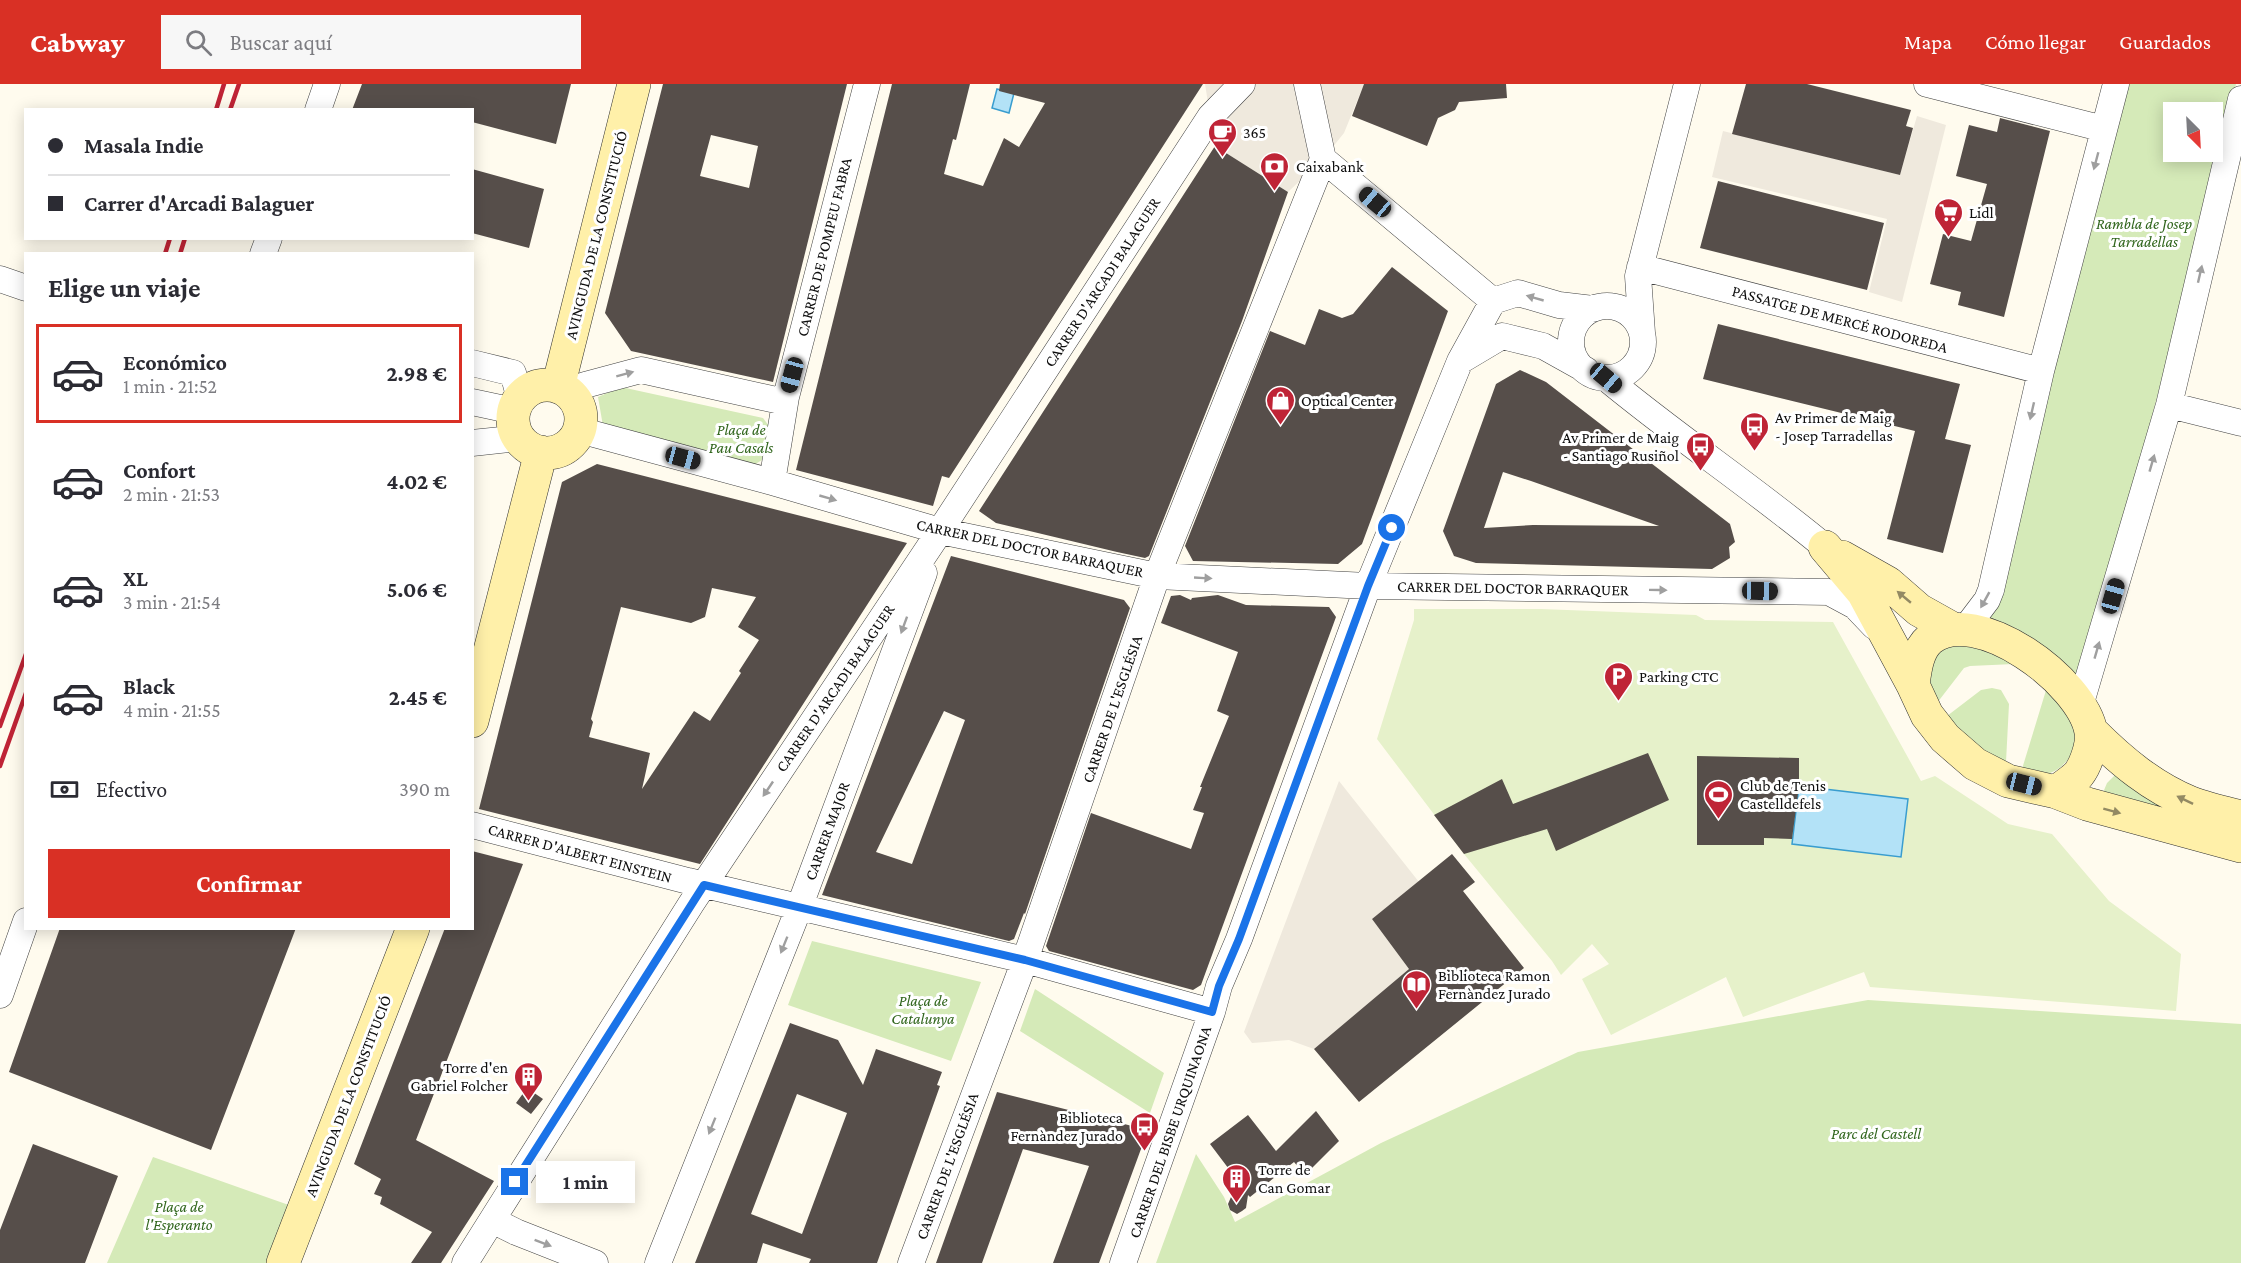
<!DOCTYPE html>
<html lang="es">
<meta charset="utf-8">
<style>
:root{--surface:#fff;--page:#f7f7f7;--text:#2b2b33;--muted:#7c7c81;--line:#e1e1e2;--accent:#d93025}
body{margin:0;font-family:"Crimson Pro",serif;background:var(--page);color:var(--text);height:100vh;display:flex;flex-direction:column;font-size:22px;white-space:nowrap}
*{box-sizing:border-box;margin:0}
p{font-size:20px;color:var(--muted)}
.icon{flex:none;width:33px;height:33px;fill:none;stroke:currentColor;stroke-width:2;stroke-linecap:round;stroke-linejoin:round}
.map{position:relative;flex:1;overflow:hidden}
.details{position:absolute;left:24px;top:168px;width:450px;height:678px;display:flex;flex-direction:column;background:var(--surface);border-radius:0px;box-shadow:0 3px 15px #0003}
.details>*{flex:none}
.top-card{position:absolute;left:24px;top:24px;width:450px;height:132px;border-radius:0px;box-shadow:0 3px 15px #0003;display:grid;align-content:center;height:132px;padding:0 24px;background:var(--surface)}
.needle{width:39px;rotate:156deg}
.buttons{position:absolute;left:2163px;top:18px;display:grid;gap:12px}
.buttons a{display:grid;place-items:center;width:60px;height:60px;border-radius:0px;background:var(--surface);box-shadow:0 3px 15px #0003;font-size:30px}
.end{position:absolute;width:27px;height:27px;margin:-14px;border:8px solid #1a73e8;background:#fff;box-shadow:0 0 0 3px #fff}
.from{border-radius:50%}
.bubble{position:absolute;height:42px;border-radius:0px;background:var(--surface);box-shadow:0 3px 15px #0003;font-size:20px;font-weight:700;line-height:42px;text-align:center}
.car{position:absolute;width:18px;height:36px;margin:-18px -9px;border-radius:8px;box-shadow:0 0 4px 2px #0007;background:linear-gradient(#222 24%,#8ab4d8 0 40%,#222 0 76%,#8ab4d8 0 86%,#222 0)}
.top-card b{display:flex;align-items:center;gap:21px;height:57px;font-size:22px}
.top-card b+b{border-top:2px solid var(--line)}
.top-card i{width:15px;height:15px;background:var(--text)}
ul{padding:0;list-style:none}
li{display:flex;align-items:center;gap:18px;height:99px;margin:0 12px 9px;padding:0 12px;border:3px solid transparent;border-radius:0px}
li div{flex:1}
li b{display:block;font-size:22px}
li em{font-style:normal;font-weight:700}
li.selected{border-color:var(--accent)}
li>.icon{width:54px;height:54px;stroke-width:1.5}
h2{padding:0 24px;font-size:27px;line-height:72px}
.pay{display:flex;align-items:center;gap:15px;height:66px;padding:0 24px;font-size:22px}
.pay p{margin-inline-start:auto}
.action{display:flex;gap:12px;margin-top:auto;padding:12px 24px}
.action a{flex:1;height:69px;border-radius:0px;background:var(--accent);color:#fff;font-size:24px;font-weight:700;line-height:69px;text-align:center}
header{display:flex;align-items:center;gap:36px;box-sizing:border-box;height:84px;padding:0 30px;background:var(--accent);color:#fff}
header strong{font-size:28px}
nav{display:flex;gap:33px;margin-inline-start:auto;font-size:21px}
.search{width:420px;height:54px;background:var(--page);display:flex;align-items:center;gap:15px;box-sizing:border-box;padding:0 21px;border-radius:0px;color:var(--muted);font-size:22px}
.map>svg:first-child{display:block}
</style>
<header>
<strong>Cabway</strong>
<div class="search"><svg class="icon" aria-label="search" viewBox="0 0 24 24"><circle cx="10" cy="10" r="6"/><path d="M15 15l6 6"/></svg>Buscar aquí</div>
<nav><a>Mapa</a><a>Cómo llegar</a><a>Guardados</a></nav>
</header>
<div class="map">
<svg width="2241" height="1179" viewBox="0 0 2241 1179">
<rect width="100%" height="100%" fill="#fffbee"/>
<!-- green -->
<path fill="#d5eab8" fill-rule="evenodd" d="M2127,0H2236C2186,200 2138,401 2076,597L1988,536L2001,507L2101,92ZM2174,28H2212V68H2174Z
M621,303L763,334L769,342L762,376L752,382L603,342L598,313Z
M1949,561H1979L2014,580L1970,582L1964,584L1937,619L1927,595L1937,569Z
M2047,603C2056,616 2068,629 2074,643C2082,660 2066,684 2050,689C2040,691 2030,689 2022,685Z
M1992,604L2001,606L2009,620L2006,678L1974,661L1947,632L1981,606Z
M2116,690L2190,729L2102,711L2107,699Z
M812,857L981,898L951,977L788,921Z
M1035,905L1164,989L1150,1029L1020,947Z
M1868,916L2241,940V1179H1156L1196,1070L1224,1113L1235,1138L1381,1059L1578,968Z
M153,1073L303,1126L283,1179H107Z"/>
<!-- pitch -->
<path fill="#e6f1ca" d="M1414,525H1541L1696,531L1705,536L1833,538L1921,697L1935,692L2008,740L2052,750L2109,817L2181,870L2176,927L1870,903L1864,888L1743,933L1726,893L1611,951L1582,895L1609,880L1592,860L1561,891L1552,877L1464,770L1377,655L1414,536Z"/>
<!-- plaza -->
<path fill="#efe9dd" d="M1205,0H1364L1344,49L1323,75L1288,108L1215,62Z
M1917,32L1946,41L1902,218L1869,208L1887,135L1712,93L1723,47L1900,91Z
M1339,697L1419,798L1372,835L1409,885L1314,965L1289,956L1252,959L1244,948Z"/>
<!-- water -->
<path fill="#b3e2f7" stroke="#399dcf" stroke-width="1.5" d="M997,5L1014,9L1009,29L992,24Z
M1799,702L1908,715L1901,773L1792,760Z"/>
<!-- building -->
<path fill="#564e4a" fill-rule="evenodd" d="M362,0H571L556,60L472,38V26H352Z
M663,0H847L773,298L631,267L605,229ZM711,51L758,62L749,104L700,92Z
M892,0H970L956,56L953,55L944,90L983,102L1004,54L1019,63L1045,19L999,7L1000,0H1203L949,394L942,392L933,422L796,386Z
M1364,0H1506L1507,14L1459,18L1455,26L1438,34L1427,62L1352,32Z
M1746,0H1807L1911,26L1906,42L1913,44L1900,91L1732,50Z
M2000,34L2050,47L2004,233L1958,221L1961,208L1930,200L1943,150L1971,157L1987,100L1956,92L1969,41L1997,48Z
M1215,62L1288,108L1242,237L1149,472L1145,474L1117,468L996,439L979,427Z
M472,85L544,105L529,164L472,149Z
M1718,97L1884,139L1867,206L1700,164Z
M1392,183L1448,227L1362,460L1338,480L1193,477L1185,462L1270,247L1305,261L1319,225L1342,234L1353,230Z
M1718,240L1960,300L1945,355L1971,361L1943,469L1887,455L1915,347L1703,295Z
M1520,286L1546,298L1730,440L1735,458L1729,463L1730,474L1712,485L1476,479L1454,472L1443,447L1496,300ZM1503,388L1531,397L1659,442L1533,441L1484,444Z
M597,380L907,459L700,780L479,725L562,398ZM712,504L756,513L738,543L759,556L739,587L741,589L710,637L694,627L642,705L650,669L589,653L593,638L591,635L621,523L691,539L705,533Z
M951,472L1124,516L1130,524L1025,830L1024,829L1014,855L1009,857L822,811ZM944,627L965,636L912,780L876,768Z
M1180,511L1191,516L1192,514L1218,511L1246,521L1329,523L1336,533L1201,901L1193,906L1049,867L1046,862L1091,729L1191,765L1204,729L1193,726L1202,703H1200L1229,632L1217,627L1238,568L1161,539L1171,512Z
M1648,669L1669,716L1556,767L1547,745L1464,770L1434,731L1502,695L1513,720Z
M1697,672L1799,674V702L1792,755L1764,754V761H1697Z
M472,767L523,780L416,1056L494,1097L441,1179H411L432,1148L380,1120L382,1113L374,1110L381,1095L354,1080L445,844H472Z
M1452,770L1475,798L1463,807L1524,884L1359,1018L1314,965L1409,885L1372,835Z
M60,844H296L211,1066L9,988Z
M790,939L838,956L863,1001L876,965L942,988L937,1001L940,1002L877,1179H809L811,1175L763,1159L757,1179H695ZM797,1010L847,1029L802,1150L751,1130Z
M527,1004L543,1015L531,1030L516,1019Z
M997,1008L1148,1046L1099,1179H1053L1089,1082L1023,1065L982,1179H936Z
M1316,1027L1339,1057L1305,1091L1294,1078L1250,1113L1248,1111L1246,1124L1242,1127L1237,1130L1230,1126L1228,1120L1231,1113L1244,1105L1210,1060L1248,1031L1276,1067Z
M33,1060L118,1092L85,1179H0V1146Z"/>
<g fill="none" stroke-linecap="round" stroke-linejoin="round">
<defs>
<path id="street" d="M1307,0L1323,75
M1927,0L2104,45
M318,26L327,0
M1323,75L1493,217
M263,170L269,154
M1640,183L2041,287
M0,195L26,204
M1571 258a36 36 0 1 1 72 0a36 36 0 1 1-72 0Z
M1642,249L1638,192L1687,0
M1460,277L1502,252L1543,262L1586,286
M472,279L513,289L520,315
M1606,294C1677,353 1754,404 1825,463
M570,310L585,301L641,286L785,318
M472,318L514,327
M2169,321L2241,339
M579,346L772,398L940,447L1157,492L1368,502L1829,508L1855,522L1874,542
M472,359L519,354
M772,398L786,313L867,0
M1965,545L1987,516L1991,506L2041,287L2116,0
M2080,622L2169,321L2241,15
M472,741L688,797L1025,876L1212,928
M0,911L26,837
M492,1136L516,1148L595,1179
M465,1179L691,820L940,447L1210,33L1242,0
M658,1179L799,824L924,489
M911,1179L1025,876L1157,492L1323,75
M1123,1179L1212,928L1219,902L1239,855L1368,502L1460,277L1493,217L1518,209L1559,221L1593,225"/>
<path id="secondary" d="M513 335a34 34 0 1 1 68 0a34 34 0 1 1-68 0Z
M558,303L634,0
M1825,463L1863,508L1913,601L1927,631L1945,654L1975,680L2008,697L2056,708L2087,720L2241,762
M1842,473L1888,499L1919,526L1953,545
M1913,601C1915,586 1917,566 1930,555C1976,518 2083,598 2091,648C2093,660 2086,681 2078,691C2072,697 2063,703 2056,708
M472,637L541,368
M2092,648C2121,677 2152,703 2191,719C2207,725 2225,729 2241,733
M283,1179L413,844"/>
</defs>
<!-- street casing -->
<use href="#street" stroke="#414141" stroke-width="27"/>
<!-- secondary casing -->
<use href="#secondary" stroke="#303030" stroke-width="34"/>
<!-- street -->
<use href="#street" stroke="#fff" stroke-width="26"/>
<!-- secondary -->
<use href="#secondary" stroke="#fff0a9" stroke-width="33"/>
<!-- rail -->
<path stroke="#bf2436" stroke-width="4.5" d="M216,26L224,0
M230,26L239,0
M165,170L170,154
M180,170L185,154
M0,642L26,570
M0,682L26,609"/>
</g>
<!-- one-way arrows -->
<defs><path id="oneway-solid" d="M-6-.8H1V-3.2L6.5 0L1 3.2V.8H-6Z" transform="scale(1.5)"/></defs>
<g fill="#9f9f9f">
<use href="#oneway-solid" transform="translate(2096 77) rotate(105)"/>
<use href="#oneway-solid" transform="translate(2200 190) rotate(-77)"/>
<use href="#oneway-solid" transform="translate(1535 214) rotate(-164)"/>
<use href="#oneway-solid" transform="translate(625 290) rotate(-15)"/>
<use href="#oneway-solid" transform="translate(2032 327) rotate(103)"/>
<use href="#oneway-solid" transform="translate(2152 379) rotate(-74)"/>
<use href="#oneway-solid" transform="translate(828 414) rotate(16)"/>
<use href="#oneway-solid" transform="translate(1203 494) rotate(3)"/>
<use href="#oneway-solid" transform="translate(1658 506) rotate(1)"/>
<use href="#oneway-solid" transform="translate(1985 516) rotate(119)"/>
<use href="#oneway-solid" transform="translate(904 541) rotate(110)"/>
<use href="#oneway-solid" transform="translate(2097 566) rotate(-74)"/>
<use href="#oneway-solid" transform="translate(768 705) rotate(124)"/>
<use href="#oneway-solid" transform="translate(784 861) rotate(112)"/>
<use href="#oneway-solid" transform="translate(712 1042) rotate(112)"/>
<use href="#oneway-solid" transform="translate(543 1159) rotate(21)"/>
</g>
<g fill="#938a63">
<use href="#oneway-solid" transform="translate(1904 513) rotate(-140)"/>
<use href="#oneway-solid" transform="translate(2185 716) rotate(-154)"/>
<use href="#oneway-solid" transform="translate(2112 727) rotate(15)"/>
</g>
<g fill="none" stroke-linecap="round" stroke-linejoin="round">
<!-- route -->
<path stroke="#1a73e8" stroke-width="8" d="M515,1098L704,801L1025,876L1212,928L1219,902L1239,855L1368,502L1392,444"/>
</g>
<!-- icons -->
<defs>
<symbol id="cafe-pin" viewBox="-11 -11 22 30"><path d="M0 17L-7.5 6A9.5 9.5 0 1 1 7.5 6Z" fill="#bf2436" stroke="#fff"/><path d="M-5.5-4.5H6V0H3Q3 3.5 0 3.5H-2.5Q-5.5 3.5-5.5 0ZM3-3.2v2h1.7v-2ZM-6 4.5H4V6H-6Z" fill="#fff"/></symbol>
<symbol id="bank-pin" viewBox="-11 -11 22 30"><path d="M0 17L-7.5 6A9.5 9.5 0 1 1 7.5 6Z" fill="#bf2436" stroke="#fff"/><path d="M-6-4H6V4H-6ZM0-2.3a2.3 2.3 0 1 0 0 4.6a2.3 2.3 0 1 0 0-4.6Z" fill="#fff"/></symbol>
<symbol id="supermarket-pin" viewBox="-11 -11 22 30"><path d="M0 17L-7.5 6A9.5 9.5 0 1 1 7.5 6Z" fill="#bf2436" stroke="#fff"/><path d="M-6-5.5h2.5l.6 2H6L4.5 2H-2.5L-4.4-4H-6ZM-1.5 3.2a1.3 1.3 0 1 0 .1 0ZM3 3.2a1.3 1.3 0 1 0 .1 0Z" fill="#fff"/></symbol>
<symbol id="shop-pin" viewBox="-11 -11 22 30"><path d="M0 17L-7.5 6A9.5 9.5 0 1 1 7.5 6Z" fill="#bf2436" stroke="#fff"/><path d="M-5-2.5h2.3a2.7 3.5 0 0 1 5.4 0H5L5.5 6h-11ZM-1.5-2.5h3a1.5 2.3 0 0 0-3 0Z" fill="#fff"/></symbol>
<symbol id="bus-pin" viewBox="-11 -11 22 30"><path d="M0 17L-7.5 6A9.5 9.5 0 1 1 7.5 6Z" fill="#bf2436" stroke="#fff"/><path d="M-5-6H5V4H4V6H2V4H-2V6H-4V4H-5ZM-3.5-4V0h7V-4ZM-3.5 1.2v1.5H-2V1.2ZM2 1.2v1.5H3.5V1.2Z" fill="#fff"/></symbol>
<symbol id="parking-pin" viewBox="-11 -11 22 30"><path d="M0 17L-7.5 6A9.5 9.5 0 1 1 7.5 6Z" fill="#bf2436" stroke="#fff"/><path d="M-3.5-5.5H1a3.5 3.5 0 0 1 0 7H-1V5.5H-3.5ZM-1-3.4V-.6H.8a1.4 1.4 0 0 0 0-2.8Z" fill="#fff"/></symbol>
<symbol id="stadium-pin" viewBox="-11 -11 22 30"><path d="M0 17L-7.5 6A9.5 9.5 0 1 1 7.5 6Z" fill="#bf2436" stroke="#fff"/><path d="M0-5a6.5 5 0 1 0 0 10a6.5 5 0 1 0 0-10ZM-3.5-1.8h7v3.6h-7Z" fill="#fff"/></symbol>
<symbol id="library-pin" viewBox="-11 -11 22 30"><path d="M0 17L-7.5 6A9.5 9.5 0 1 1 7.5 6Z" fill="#bf2436" stroke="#fff"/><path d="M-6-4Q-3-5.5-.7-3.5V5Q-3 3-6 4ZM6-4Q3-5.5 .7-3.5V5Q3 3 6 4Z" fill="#fff"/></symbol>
<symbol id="building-pin" viewBox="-11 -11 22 30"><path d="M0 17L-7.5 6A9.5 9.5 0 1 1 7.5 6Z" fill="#bf2436" stroke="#fff"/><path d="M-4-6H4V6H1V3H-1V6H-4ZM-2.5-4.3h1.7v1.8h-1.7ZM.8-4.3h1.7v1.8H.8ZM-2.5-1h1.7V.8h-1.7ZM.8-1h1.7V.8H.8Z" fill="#fff"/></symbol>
</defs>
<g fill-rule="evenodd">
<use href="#cafe-pin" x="1206" y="32" width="33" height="45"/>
<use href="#bank-pin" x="1258" y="66" width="33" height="45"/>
<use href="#supermarket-pin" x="1932" y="112" width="33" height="45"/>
<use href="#shop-pin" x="1264" y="300" width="33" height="45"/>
<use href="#bus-pin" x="1738" y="326" width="33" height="45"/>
<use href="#bus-pin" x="1684" y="346" width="33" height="45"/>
<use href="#parking-pin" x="1602" y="576" width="33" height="45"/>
<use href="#stadium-pin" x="1702" y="694" width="33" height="45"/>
<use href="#library-pin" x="1400" y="884" width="33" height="45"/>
<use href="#building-pin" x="512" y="976" width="33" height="45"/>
<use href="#bus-pin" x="1128" y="1026" width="33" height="45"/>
<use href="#building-pin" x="1220" y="1078" width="33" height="45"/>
</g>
<g text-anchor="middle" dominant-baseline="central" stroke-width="6" stroke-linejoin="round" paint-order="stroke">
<!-- poi labels -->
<g font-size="16" fill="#0e0e0e" stroke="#fff" text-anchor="start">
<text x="1243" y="48">365</text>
<text x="1296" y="82">Caixabank</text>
<text x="1969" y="128">Lidl</text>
<text x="1301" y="316">Optical Center</text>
<text x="1775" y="333">Av Primer de Maig<tspan x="1775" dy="18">- Josep Tarradellas</tspan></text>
<text x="1679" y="353" text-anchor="end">Av Primer de Maig<tspan x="1679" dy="18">- Santiago Rusiñol</tspan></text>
<text x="1639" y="592">Parking CTC</text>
<text x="1740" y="701">Club de Tenis<tspan x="1740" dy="18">Castelldefels</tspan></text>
<text x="1438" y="891">Biblioteca Ramon<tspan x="1438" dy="18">Fernàndez Jurado</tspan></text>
<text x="508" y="983" text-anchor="end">Torre d'en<tspan x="508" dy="18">Gabriel Folcher</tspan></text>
<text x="1123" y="1033" text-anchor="end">Biblioteca<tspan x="1123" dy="18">Fernàndez Jurado</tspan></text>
<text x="1258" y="1085">Torre de<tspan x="1258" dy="18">Can Gomar</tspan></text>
</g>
<!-- park labels -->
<g font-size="16" font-style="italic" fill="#31661d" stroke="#fff">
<text x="2144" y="139">Rambla de Josep<tspan x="2144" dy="18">Tarradellas</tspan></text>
<text x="741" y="345">Plaça de<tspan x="741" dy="18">Pau Casals</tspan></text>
<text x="923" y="916">Plaça de<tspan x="923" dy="18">Catalunya</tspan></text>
<text x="1876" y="1049">Parc del Castell</text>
<text x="179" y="1122">Plaça de<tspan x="179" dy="18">l'Esperanto</tspan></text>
</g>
<!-- street labels -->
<g font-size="16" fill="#0e0e0e" stroke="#fff">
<text transform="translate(596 151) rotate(-76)">AVINGUDA DE LA CONSTITUCIÓ</text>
<text transform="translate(824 163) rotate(-76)">CARRER DE POMPEU FABRA</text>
<text transform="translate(1102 198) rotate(-57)">CARRER D'ARCADI BALAGUER</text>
<text transform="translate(1840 235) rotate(15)">PASSATGE DE MERCÉ RODOREDA</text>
<text transform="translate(1030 464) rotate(12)">CARRER DEL DOCTOR BARRAQUER</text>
<text transform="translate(1513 504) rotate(1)">CARRER DEL DOCTOR BARRAQUER</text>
<text transform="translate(835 604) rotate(-56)">CARRER D'ARCADI BALAGUER</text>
<text transform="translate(1112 625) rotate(-71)">CARRER DE L'ESGLÉSIA</text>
<text transform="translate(827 747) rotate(-70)">CARRER MAJOR</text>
<text transform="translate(580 769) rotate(15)">CARRER D'ALBERT EINSTEIN</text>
<text transform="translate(348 1012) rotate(-69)">AVINGUDA DE LA CONSTITUCIÓ</text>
<text transform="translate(1170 1048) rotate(-71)">CARRER DEL BISBE URQUINAONA</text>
<text transform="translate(947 1082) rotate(-70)">CARRER DE L'ESGLÉSIA</text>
</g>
</g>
</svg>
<div class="buttons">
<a><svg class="needle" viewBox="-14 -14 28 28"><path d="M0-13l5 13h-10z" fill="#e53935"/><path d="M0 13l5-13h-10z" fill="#7c7c81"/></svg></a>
</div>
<i class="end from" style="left:1392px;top:444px"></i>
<i class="end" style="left:515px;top:1098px"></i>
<div class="bubble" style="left:536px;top:1077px;width:99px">1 min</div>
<i class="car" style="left:1375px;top:118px;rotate:310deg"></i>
<i class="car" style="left:792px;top:291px;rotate:195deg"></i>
<i class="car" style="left:1606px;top:294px;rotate:130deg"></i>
<i class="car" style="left:683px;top:374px;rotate:105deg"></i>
<i class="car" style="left:1760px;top:507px;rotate:91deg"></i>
<i class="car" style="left:2113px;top:512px;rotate:16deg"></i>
<i class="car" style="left:2024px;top:700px;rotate:104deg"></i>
<div class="top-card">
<b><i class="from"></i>Masala Indie</b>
<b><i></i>Carrer d'Arcadi Balaguer</b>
</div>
<section class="details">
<h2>Elige un viaje</h2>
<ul>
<li class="selected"><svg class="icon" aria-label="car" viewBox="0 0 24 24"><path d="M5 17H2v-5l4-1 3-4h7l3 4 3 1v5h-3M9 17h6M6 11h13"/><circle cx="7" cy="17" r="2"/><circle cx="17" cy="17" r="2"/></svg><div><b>Económico</b><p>1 min · 21:52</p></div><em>2.98 €</em></li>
<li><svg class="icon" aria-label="car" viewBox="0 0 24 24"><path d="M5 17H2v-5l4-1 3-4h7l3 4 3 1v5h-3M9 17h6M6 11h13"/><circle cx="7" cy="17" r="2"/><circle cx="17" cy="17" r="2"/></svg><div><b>Confort</b><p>2 min · 21:53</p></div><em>4.02 €</em></li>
<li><svg class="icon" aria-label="car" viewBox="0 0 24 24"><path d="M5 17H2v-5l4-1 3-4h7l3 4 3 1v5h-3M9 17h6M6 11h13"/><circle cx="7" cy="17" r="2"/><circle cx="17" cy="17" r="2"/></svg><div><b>XL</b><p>3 min · 21:54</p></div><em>5.06 €</em></li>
<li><svg class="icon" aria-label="car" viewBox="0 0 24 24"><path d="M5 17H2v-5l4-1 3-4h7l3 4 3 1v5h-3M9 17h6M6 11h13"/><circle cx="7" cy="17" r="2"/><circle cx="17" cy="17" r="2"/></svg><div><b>Black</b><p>4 min · 21:55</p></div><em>2.45 €</em></li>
</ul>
<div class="pay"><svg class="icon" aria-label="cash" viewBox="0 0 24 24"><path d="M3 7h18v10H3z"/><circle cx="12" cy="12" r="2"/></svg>Efectivo<p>390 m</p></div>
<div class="action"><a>Confirmar</a></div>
</section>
</div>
